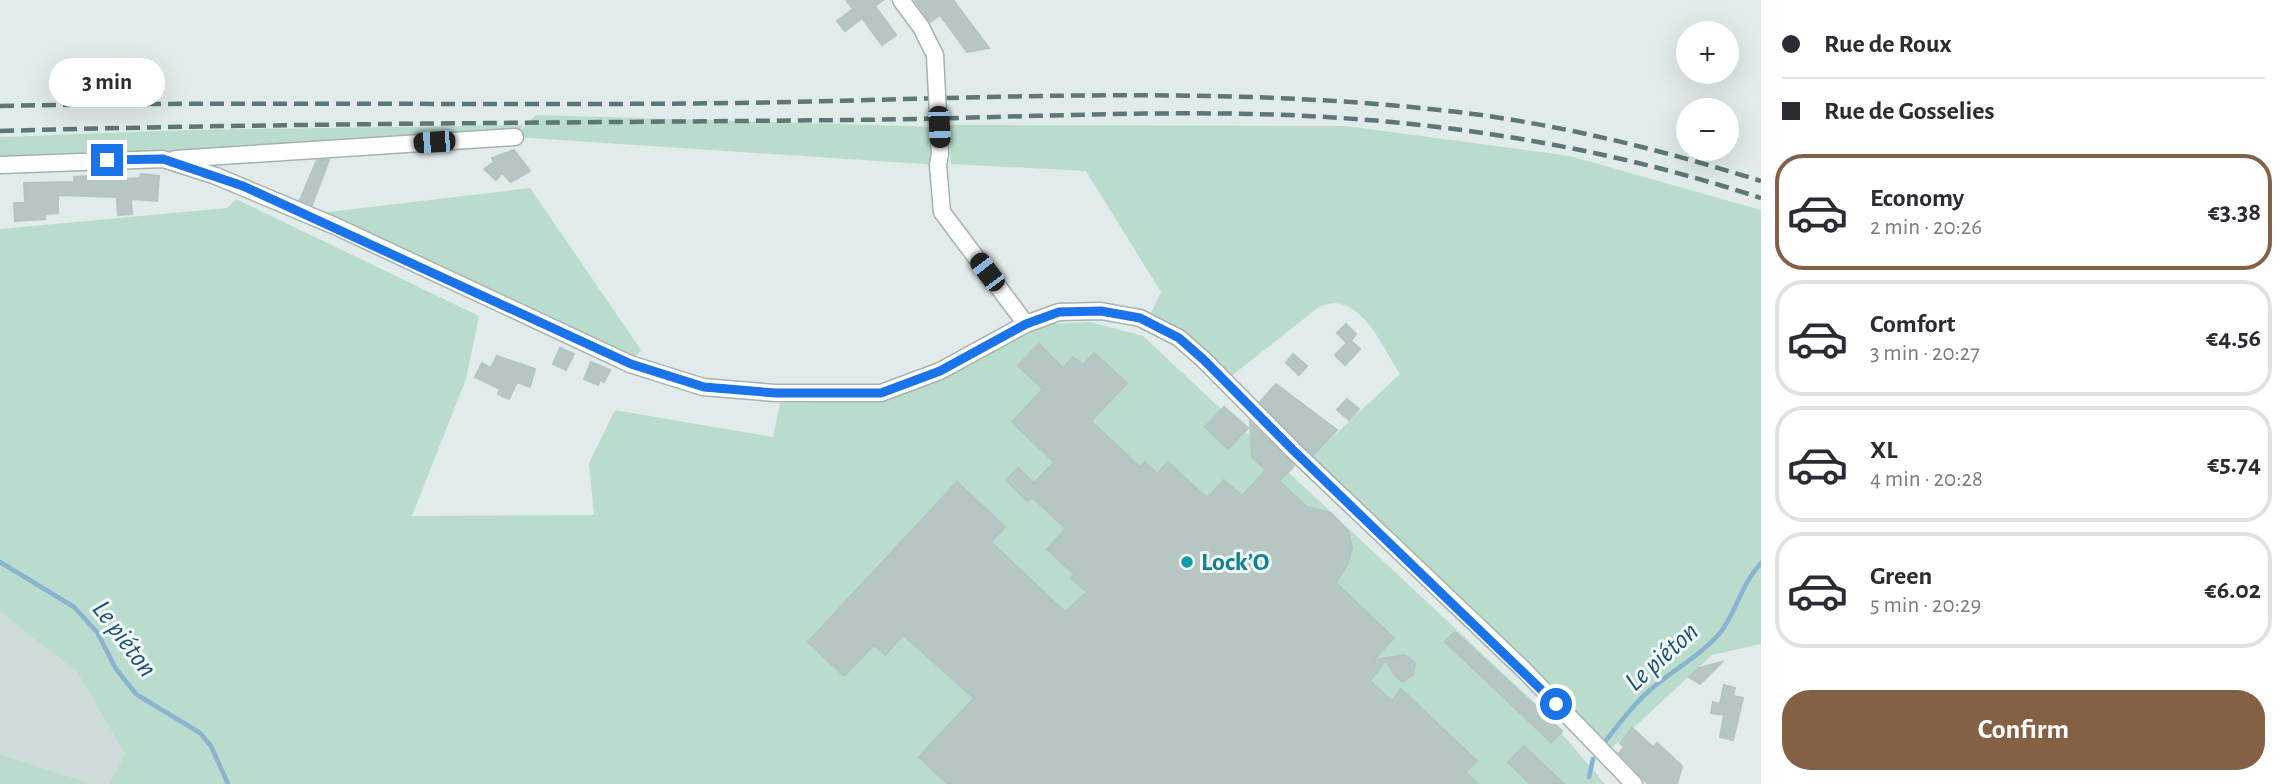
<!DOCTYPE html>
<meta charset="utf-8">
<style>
:root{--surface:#fff;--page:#f2f2f3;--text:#2b2b33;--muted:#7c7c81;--line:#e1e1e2;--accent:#846145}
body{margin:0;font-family:"Alegreya Sans",sans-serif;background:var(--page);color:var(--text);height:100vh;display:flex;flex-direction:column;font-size:26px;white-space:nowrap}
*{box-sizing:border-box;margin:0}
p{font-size:23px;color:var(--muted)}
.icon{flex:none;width:38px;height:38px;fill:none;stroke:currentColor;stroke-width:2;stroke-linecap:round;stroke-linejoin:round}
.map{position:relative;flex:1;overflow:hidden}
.sheet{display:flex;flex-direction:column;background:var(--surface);width:525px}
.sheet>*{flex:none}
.hud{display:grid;align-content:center;height:154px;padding:0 21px;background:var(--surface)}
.tools{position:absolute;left:1676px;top:21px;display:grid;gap:14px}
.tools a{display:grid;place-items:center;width:63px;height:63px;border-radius:50%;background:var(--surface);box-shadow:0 7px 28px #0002;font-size:35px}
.end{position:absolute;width:32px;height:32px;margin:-16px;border:9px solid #1a73e8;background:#fff;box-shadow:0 0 0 4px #fff}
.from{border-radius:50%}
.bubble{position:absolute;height:49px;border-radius:24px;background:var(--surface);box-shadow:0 7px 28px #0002;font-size:23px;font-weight:600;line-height:49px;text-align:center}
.car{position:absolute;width:21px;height:42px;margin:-21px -10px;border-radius:9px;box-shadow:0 0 5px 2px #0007;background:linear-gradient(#222 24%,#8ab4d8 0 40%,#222 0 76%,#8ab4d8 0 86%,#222 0)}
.hud b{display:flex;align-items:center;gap:24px;height:66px;font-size:26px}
.hud b+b{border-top:2px solid var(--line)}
.hud i{width:18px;height:18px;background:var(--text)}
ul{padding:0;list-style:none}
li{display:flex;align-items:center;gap:21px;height:116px;margin:0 14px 10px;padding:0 7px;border:4px solid var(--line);border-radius:28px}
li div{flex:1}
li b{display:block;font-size:26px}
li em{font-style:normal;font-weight:600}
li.active{border-color:var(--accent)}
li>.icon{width:63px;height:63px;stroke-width:1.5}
.button{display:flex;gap:14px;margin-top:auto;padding:14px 21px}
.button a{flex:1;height:80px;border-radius:28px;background:var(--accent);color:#fff;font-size:28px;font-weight:600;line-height:80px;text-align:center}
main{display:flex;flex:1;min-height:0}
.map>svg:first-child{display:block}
</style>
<main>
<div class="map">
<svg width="1761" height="784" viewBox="0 0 1761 784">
<rect width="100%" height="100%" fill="#e1ebe9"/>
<!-- built -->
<path fill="#cfdbd9" d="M0,612L77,672L125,754L109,784H93L0,754Z"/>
<!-- green -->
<path fill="#badccc" d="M536,115L939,127L938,165L515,137L0,160V137L191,130L523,125L519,132Z
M949,125L1346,126L1570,156L1761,210V644L1712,655L1605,754L1505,643L1322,465L1308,460L1400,374C1382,347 1359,288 1319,307L1225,381L1149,317L1161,292L1086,171L951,164Z
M530,188L641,350L630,364L320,213Z
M236,199L479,316L466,379L412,516L594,515L589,463L615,410L773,437L780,403L887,400L931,381L1035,325L1090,322L1143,336L1538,706L1605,784H109L125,754L77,672L0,612V229L227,208Z
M0,754L93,784H0Z"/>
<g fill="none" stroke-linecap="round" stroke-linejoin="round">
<!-- stream -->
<path stroke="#89b3d0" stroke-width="4.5" d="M0,562L74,607L97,632L116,669L136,694L200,733L211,746L228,784
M1605,742C1621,721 1636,701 1656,685C1678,667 1701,655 1720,633C1736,613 1740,586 1761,563
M1589,777L1593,759"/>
</g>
<!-- building -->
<path fill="#b6c6c3" stroke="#b3c5c2" stroke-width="2" d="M846,0H883L875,6L896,35L882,45L862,18L845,31L837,21L853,9Z
M915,0H953L989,48L967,52L940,15L930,22Z
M514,150L530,171L511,182L502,173L496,180L484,169L494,162L492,158Z
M317,160H329L312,205L300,200Z
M141,174L159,176L157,201L131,199L132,214L118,215L117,197L58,195V213L45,214V219L15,221L14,203H25L24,183L74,182V177L104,175V180L140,178Z
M1346,324L1356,334L1351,341L1360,349L1345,365L1335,355L1347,343L1337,333Z
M1039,344L1063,368L1073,357L1083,365L1094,353L1127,383L1091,421L1140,467L1145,462L1157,474L1168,462L1207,498L1224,480L1242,496L1266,470L1252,457L1250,422L1294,466L1279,481L1307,507L1331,513L1348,531L1352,548L1348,563L1336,583L1394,638L1373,660L1405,655L1415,663L1413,675L1403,682L1395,676L1386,660L1370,681L1392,701L1401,689L1477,761L1465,772L1478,784H948L919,757L974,698L903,635L885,655L874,645L844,676L808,642L957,482L1005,527L991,542L1065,612L1087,592L1071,578L1075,575L1047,549L1066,529L1032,497L1027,501L1006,480L1018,468L1034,483L1054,462L1012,422L1043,389L1018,366Z
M560,348L574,354L566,370L553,364Z
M1293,354L1307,366L1299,375L1286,363Z
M497,356L535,369L530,387L517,382L509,399L498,394L500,389L475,377L482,363L491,368Z
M591,362L610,370L604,382L600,380L598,385L584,379Z
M1276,384L1337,430L1313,455L1260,402Z
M1347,399L1359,409L1349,420L1337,410Z
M1224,407L1248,428L1228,449L1205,427Z
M1455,632L1562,731L1551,742L1445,642Z
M1722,662L1700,684L1689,677L1699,668Z
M1724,685L1735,688L1733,696L1743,698L1733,740L1720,737L1724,715L1711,713L1713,702L1720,704Z
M1632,728L1653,747L1657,743L1682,766L1677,784H1648L1619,753L1624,747L1620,743Z
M1524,746L1564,784H1530L1508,762Z"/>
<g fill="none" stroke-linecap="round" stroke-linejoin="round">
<defs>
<path id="street" d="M901,0L921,27L935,55
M940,154L938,165L942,212L1026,324
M175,159L515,137
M0,165L163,159L216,176L335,226L630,364L703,387L775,393H881L940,371L1026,324L1059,312L1101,311L1140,318L1179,338L1204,360L1293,450L1524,670L1634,784"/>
</defs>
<!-- street casing -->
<use href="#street" stroke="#a4b3b1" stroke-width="19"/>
<!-- street -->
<use href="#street" stroke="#fff" stroke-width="16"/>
<!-- rail -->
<path stroke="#5c7777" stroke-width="4.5" stroke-dasharray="14 7" stroke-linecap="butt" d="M0,106C246,101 492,106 738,103C975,99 1213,84 1449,111C1555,123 1659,149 1761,181
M0,131C282,123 563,123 845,120C981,119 1118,111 1254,114C1426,118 1597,144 1761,198"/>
<defs>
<path id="street-bridge" d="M935,55L940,154"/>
</defs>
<!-- street-bridge casing -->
<use href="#street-bridge" stroke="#a4b3b1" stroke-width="19" stroke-linecap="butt"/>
<!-- street-bridge -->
<use href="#street-bridge" stroke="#fff" stroke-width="16"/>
</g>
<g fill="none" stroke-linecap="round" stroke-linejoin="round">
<!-- route -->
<path stroke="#1a73e8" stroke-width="9" d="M107,160L163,159L243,186L631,364L704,387L775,393H881L940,371L1026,324L1059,312L1101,311L1140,318L1179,338L1204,360L1293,450L1556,704"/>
</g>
<!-- markers -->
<circle fill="#0f9aa8" stroke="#f1f8f6" stroke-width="2.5" cx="1187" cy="562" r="7"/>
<g text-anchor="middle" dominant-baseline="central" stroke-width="6" stroke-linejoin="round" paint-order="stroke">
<!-- culture labels -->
<g font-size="26" font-weight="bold" fill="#0d838f" stroke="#f1f8f6" text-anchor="start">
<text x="1201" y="562">Lock’O</text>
</g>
<!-- water labels -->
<g font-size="28" font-style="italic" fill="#1c5177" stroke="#f1f8f6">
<text transform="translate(124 639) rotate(53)">Le piéton</text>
<text transform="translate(1662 657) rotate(-42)">Le piéton</text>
</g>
</g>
</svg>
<div class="tools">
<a>+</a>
<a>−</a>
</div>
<i class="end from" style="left:1556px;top:704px"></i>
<i class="end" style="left:107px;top:160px"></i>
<div class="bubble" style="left:49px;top:58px;width:116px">3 min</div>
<i class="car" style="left:939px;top:127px;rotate:177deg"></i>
<i class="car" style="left:434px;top:142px;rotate:266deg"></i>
<i class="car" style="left:987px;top:272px;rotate:323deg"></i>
</div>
<section class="sheet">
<div class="hud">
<b><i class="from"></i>Rue de Roux</b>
<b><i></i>Rue de Gosselies</b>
</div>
<ul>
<li class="active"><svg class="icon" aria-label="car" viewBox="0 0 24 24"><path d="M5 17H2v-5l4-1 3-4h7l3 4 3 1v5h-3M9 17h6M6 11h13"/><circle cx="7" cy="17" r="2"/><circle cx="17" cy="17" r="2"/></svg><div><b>Economy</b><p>2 min · 20:26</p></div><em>€3.38</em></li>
<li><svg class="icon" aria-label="car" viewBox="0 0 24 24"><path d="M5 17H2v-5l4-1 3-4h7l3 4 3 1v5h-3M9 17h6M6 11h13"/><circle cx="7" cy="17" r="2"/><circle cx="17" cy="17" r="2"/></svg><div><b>Comfort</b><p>3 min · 20:27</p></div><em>€4.56</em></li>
<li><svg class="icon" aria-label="car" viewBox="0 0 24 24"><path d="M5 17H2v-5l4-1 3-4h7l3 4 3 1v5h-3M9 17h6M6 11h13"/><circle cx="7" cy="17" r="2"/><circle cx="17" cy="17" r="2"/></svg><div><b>XL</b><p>4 min · 20:28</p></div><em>€5.74</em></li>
<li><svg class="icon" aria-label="car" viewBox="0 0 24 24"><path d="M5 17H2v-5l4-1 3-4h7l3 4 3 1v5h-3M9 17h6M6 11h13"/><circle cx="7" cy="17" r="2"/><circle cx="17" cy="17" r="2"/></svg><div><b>Green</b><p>5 min · 20:29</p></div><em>€6.02</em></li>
</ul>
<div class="button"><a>Confirm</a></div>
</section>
</main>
